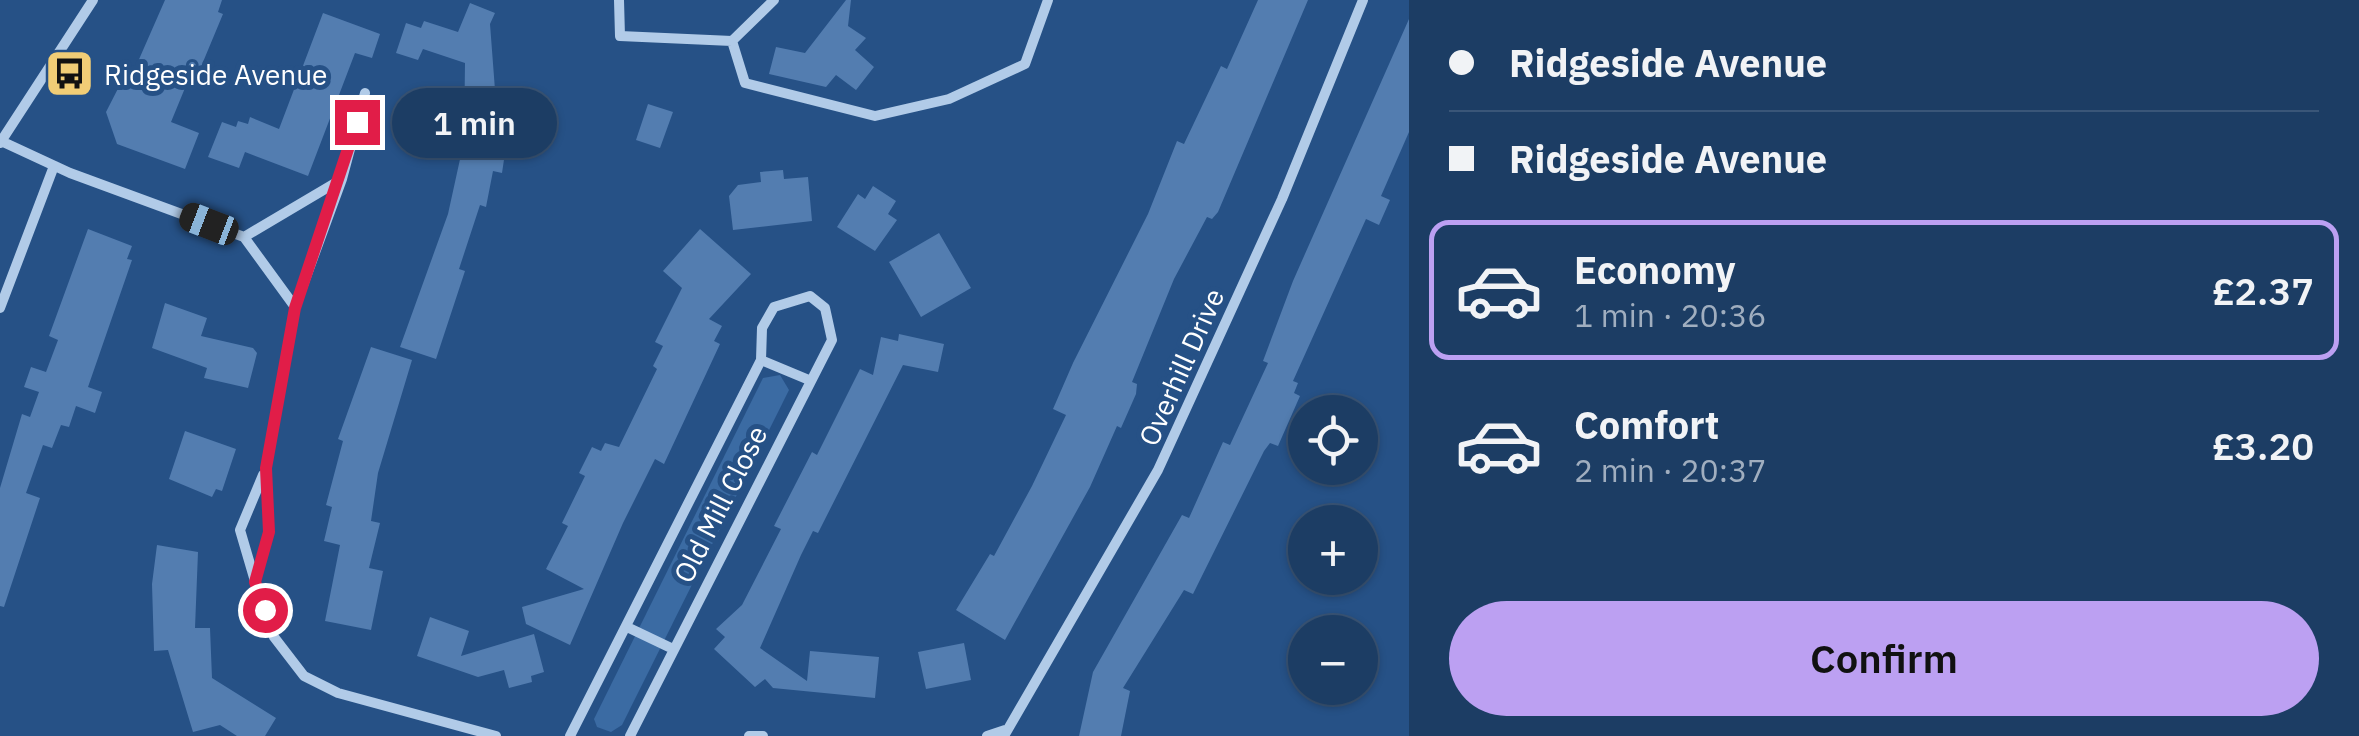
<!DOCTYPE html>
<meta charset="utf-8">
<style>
:root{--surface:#1c3d64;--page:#29486d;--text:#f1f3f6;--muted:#a0aebf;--line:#3a5678;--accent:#bca0f2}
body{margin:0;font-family:"IBM Plex Sans",sans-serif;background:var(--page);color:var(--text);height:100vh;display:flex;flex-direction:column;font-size:38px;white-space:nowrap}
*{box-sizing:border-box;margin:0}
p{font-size:32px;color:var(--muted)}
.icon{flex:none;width:55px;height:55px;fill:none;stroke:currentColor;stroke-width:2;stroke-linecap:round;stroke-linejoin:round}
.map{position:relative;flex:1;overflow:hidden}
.drawer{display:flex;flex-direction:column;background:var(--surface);width:950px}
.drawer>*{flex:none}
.guide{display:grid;align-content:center;height:220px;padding:0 40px;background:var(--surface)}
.controls{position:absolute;left:1288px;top:395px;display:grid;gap:20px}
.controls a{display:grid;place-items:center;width:90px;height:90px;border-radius:50%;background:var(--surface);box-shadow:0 2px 8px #0004,0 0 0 2px var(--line);font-size:50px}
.end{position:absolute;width:45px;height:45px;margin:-22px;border:12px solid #e11d48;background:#fff;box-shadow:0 0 0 5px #fff}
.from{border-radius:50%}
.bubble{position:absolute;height:70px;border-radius:35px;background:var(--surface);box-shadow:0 2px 8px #0004,0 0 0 2px var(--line);font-size:32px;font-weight:600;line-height:70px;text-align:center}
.car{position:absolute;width:30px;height:60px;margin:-30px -15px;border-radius:12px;box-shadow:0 0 8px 2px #0007;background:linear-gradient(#222 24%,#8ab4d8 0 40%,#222 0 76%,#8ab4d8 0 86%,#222 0)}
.guide b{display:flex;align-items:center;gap:35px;height:95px;font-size:38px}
.guide b+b{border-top:2px solid var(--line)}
.guide i{width:25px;height:25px;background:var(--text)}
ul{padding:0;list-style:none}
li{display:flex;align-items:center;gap:30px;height:140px;margin:0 20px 15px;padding:0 20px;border:5px solid transparent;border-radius:20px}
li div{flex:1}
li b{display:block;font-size:38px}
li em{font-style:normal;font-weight:600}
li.on{border-color:var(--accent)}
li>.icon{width:90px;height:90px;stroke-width:1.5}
.button{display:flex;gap:20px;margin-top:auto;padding:20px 40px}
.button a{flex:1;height:115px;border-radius:60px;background:var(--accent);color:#111;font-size:40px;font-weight:600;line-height:115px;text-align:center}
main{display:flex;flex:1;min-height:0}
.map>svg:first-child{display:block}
</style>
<main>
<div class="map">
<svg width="1409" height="736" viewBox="0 0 1409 736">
<rect width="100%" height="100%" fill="#265186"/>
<!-- green -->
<path fill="#3b6ba3" d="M780,375L789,390L622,725L611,732L597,727L594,719L763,378Z"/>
<!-- building -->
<path fill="#537db0" d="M165,0H222L218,12L223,14L198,74L192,71L171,122L199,133L185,169L117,144L106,112L127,71L133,73Z
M846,0H851L848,26L866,38L855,50L874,67L856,90L836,75L826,87L769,74L776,47L805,53Z
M1258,0H1308L1218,212L1212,219L1207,217L1174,279L1132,382L1137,384L1136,394L1121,428L1117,426L1090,487L1005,640L956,610L990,554L994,556L1032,486L1066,415L1053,409L1073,363L1148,214L1177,141L1184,144L1221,66L1227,69Z
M470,3L495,13L490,24L496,103H506V113L517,117L513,153H505L502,173L493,171L486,207L480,205L459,269L465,271L436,359L400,347L448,214L464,141L465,63L423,49L418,60L396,53L406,23L421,28L424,21L458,32Z
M323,13L380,34L372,58L355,53L308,176L245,152L239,168L208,157L222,122L236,127L238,121L248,124L250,117L279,129Z
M1409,19V132L1381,196L1390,200L1379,225L1366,219L1293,381L1298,383L1294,393L1300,396L1278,446L1270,443L1264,451L1193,594L1184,590L1123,688L1130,691L1121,736H1079L1093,672L1182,515L1189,518L1223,442L1230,445L1268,363L1263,361L1293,281Z
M648,104L673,112L660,148L636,140Z
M783,170L784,179L808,177L812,221L733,230L729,196L738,185L761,182L760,172Z
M873,186L896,201L888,214L897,220L875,251L837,227L858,194L865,199Z
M88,229L132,246L127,259L132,260L88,387L102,392L95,413L76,406L69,427L61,425L52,448L43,445L26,493L40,498L4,607L0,606V488L22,414L30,417L39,392L24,387L31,367L46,372L58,340L49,336Z
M700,229L751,274L709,319L722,326L714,341L720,344L664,464L655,459L623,523L570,645L526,624L522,607L584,589L546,569L568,526L562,523L585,476L579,473L592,447L601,451L605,443L619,447L657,369L653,366L663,346L655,342L682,288L663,271Z
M939,233L971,288L921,317L889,262Z
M165,303L207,318L201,336L253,348L257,353L248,388L204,378L207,368L152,348Z
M899,334L944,344L938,372L903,365L818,533L813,531L801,555L760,648L807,681L810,651L879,657L875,698L773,688L765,679L755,687L714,649L725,637L716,629L742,605L781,529L774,526L812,452L817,455L860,369L873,375L881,337L898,341Z
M371,347L412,360L378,473L371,521L380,523L369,568L383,571L371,630L325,621L340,545L324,541L332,507L326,505L343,441L338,439Z
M185,431L236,449L222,491L216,489L212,497L169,479Z
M157,545L198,552L195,628H210L212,678L276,718L265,736H237L220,725L193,732L168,650L154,651L152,584Z
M430,617L469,631L461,656L534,634L544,672L531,676L532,682L509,688L504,670L478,677L417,656Z
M964,643L971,680L926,689L918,652Z"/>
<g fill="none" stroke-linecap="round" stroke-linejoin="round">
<!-- minor -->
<path stroke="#b1cbe8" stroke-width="10" d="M619,0L620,36L732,41L774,0
M732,41L745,83L875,116L949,99L1025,64L1048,0
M1,141L70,173L244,237L295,307L266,468L269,532L255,582L274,637L304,676L338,693L496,736
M0,143L93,0
M244,237L342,179
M295,307L342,179L365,93
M0,308L54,166
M761,360L809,380
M255,581L240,530L263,475
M627,627L671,648
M570,736L761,360L762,328L774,307L810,296L825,308L832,340L630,736
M749,736H763
M987,736L1005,730
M1004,736L1158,470L1282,199L1363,0"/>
</g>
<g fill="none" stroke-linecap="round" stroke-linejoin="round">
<!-- route -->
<path stroke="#e11d48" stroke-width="12" d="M265,610L255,582L269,532L266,468L295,308L357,122"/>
</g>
<!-- icons -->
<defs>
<symbol id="bus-square" viewBox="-11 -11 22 22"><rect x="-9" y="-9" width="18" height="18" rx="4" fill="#f1cd76" stroke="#265186"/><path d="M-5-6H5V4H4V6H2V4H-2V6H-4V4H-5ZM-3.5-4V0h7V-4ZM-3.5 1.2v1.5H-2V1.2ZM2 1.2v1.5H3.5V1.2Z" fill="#111"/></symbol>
</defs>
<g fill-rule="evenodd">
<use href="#bus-square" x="42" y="46" width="55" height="55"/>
</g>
<g text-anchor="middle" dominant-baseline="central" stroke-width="10" stroke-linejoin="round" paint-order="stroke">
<!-- poi labels -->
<g font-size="28" fill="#fff" stroke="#265186" text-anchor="start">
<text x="104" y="74">Ridgeside Avenue</text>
</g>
<!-- street labels -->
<g font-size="28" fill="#fff" stroke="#265186">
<text transform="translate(1181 367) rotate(-66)">Overhill Drive</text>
<text transform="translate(720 504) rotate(-63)">Old Mill Close</text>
</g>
</g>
</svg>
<div class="controls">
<a><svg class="icon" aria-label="locate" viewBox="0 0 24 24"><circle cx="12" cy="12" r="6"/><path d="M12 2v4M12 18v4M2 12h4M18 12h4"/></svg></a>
<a>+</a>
<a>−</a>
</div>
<i class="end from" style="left:265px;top:610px"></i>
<i class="end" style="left:357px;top:122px"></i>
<div class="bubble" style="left:392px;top:88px;width:165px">1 min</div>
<i class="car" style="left:209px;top:224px;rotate:291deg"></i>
</div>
<section class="drawer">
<div class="guide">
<b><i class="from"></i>Ridgeside Avenue</b>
<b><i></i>Ridgeside Avenue</b>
</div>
<ul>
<li class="on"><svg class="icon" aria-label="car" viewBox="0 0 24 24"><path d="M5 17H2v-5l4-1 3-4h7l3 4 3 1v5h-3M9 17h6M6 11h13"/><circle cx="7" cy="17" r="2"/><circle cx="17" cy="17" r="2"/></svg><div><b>Economy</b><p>1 min · 20:36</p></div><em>£2.37</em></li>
<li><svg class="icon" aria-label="car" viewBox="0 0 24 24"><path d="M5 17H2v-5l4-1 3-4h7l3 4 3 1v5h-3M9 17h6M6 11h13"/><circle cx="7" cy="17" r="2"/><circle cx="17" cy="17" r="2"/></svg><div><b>Comfort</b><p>2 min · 20:37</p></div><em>£3.20</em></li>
</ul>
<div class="button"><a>Confirm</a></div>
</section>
</main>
